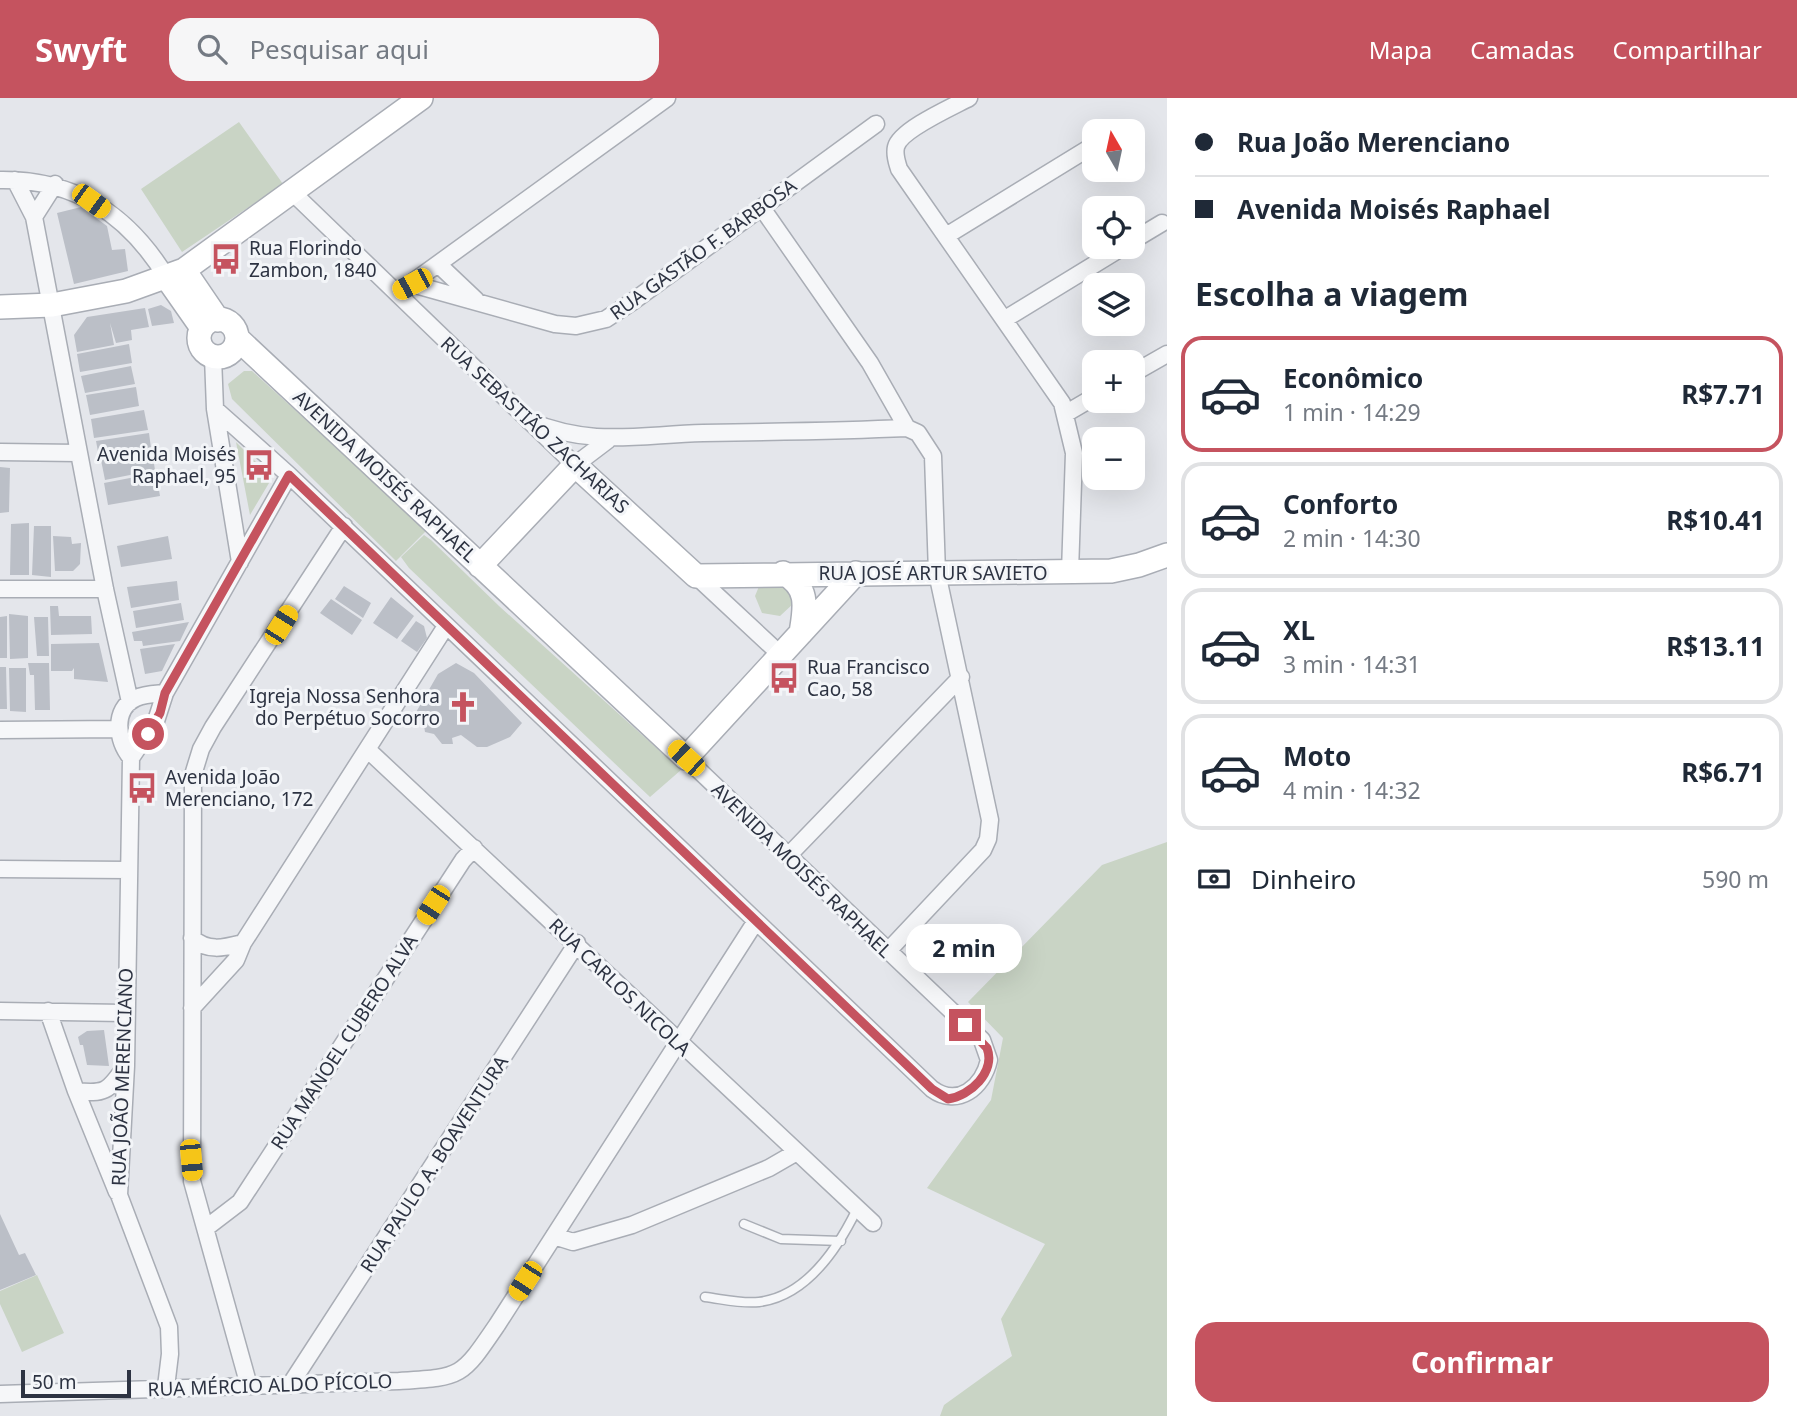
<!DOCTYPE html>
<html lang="pt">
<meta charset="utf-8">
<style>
:root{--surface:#fff;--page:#f6f6f7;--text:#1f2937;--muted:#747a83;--line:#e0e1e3;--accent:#c5535f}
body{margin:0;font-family:"Noto Sans",sans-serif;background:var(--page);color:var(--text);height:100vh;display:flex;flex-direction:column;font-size:26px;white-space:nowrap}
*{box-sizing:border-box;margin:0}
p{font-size:23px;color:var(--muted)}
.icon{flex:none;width:38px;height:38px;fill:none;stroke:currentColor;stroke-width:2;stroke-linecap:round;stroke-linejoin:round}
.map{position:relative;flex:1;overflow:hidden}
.sheet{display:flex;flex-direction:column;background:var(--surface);width:630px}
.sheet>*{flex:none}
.hud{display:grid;align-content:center;height:154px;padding:0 28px;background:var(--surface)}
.needle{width:46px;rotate:351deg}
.tools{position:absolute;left:1082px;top:21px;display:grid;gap:14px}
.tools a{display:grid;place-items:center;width:63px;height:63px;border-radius:14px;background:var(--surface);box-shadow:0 7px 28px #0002;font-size:35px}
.scale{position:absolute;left:21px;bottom:18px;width:110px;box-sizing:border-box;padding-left:7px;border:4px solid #2d3342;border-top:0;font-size:19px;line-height:24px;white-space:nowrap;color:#2d3342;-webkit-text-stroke:5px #f3f5f8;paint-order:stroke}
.end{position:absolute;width:32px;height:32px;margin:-16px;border:9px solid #c5535f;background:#fff;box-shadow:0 0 0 4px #fff}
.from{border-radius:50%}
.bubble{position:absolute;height:49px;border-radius:21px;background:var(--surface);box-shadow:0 7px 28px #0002;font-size:23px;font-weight:700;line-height:49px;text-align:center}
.car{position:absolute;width:21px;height:42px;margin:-21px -10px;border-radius:9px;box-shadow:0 0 5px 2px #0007;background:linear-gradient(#f5c518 24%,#345 0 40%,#f5c518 0 76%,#345 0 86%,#f5c518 0)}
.hud b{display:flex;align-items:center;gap:24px;height:66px;font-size:26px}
.hud b+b{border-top:2px solid var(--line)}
.hud i{width:18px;height:18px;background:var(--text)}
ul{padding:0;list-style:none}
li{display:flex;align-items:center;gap:21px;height:116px;margin:0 14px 10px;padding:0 14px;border:4px solid var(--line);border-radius:21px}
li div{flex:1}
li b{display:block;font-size:26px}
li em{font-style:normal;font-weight:700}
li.active{border-color:var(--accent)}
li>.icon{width:63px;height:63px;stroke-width:1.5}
h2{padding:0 28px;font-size:32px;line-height:84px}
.pay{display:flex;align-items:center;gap:18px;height:77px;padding:0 28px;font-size:26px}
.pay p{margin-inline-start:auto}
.action{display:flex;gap:14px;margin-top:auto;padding:14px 28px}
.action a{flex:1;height:80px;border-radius:21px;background:var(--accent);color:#fff;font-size:28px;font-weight:700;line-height:80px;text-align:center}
header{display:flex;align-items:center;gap:42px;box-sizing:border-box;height:98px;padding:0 35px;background:var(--accent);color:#fff}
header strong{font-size:33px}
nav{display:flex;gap:38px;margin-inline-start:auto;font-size:24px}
.search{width:490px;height:63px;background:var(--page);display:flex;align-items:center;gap:18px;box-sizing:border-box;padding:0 24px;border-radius:21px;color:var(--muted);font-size:26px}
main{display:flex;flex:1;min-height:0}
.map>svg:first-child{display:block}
</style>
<header>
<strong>Swyft</strong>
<div class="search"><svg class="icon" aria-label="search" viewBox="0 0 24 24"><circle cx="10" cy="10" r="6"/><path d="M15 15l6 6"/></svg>Pesquisar aqui</div>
<nav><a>Mapa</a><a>Camadas</a><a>Compartilhar</a></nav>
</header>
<main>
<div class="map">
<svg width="1167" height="1318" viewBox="0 0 1167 1318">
<rect width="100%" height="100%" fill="#e4e6eb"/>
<!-- green -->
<path fill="#c9d4c5" d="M239,24L283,86L182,154L141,91Z
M244,273H252L427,432L396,463L232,301L228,286Z
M236,344L272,380L250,417Z
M424,437L431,442L499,508L681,672L650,699L409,470L401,459Z
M785,481L794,505L780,518L762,515L755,498L760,486Z
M1167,744V1318H940L944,1307L1012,1258L1001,1221L1045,1146L927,1090L991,1002L1003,940L968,904L1102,767Z
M37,1177L64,1235L22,1254L0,1206V1193Z"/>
<!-- building -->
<path fill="#bbbfc7" d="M81,109L107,128L112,152L125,151L128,173L74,186L57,115Z
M161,207L171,213L174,225L152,228L148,211Z
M145,210L149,229L131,232L132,242L116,245L110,225L114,247L77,254L74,237L87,219Z
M129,246L132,265L80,274L77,256Z
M131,268L135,286L85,295L81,278Z
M136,289L139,308L90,317L86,297Z
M144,312L148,332L94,340L91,321Z
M149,335L151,350L99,359L96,343Z
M152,353L155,372L105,382L101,362Z
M0,369L10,370L9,414L0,415Z
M156,375L160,398L108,407L104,385Z
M29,425V477H10L11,426Z
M34,428H51V479L32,477Z
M53,438L71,439L72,446L81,445L80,466L73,473H55Z
M168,438L172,461L121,469L117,448Z
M177,483L179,502L131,510L127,489Z
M344,488L371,505L363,520L335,501Z
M391,499L414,518L397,541L373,525Z
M331,501L362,522L352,537L320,515Z
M181,505L184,522L136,530L133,513Z
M50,508H58L59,518H91L92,536L51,537Z
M9,516L28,518V560L10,561Z
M7,518V560H0V519Z
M34,519H48L49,558H37Z
M416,523L424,528L427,540L417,554L401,543Z
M189,524L180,543L143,548L142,543H134L132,534Z
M99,545L108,584L74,581V570L72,573H51V546Z
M175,546L162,573L145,576L140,551Z
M28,565H49L50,612H35L34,577H30Z
M456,565L474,575L522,625L510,639L487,649H477L461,637L452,640L453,646H442L434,636L425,634L423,621L415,616L438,576Z
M0,569H6L7,611H0Z
M9,570H26V614L10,613Z
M104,932L109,968L87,967L83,947H80L78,939L87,933Z
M0,1116L19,1157L25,1155L36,1177L0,1192Z"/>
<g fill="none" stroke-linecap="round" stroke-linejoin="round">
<defs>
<path id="lane" d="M744,1126L781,1141L841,1143
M705,1199C722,1201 741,1206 759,1204C807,1198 838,1150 857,1111"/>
<path id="street" d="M969,0C952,9 900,32 896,49C894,57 897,64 899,71L1062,305L1074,355L1070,474
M0,82C75,81 128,116 167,180
M15,82L34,119L105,491L130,604
M291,93L575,367L608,342
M762,110L870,265L907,330
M34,119L55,86
M946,138L1094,47
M1132,143L1162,125
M439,167L476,202
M412,186L555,226L576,228L606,221L632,204L876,26
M406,189L667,0
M1005,221L1123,149
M213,259L215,311L240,464
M1132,276L1167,256
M215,311L289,377L932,991C958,1010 983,989 989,962L982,942L686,660
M1065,316L1094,299
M529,323C593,349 636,337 703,335C771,334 839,333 907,330L918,335L933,358L937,475L990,722L988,741L983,752L887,854
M0,354L78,355
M696,478L782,558
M0,491H105
M0,632L119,631
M368,652L873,1125
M131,660C117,643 112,611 136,600C145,596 155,596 165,595
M788,758L961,579
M0,771L128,772
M192,840C208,854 223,850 243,845
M192,910L236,862L243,845L446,528
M0,913L124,915
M48,913L76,993L117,1094
M76,993C104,996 108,994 124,970
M206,1130L240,1104L463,762L474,750
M554,1138L573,1144L632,1127L769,1070L795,1055
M290,1287L577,845
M249,1288L192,1083L193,677L201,651L213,629L344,428
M166,1289L170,1256L169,1229L119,1097L126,968L131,660L156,623L165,595L289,377
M0,1296L399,1283C462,1279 461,1280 497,1227L756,823"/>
<path id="secondary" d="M184,172L218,222
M167,180L202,230
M0,209L52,207L126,193L184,172L421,0
M199 240a19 19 0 1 1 38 0a19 19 0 1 1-38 0Z
M237,240L686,660L856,475
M480,468L575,367L696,478L1111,473L1139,467L1167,457
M783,475C810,489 805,510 801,535"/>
</defs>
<!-- lane casing -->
<use href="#lane" stroke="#a9adb5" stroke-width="11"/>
<!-- street casing -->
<use href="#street" stroke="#a9adb5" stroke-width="19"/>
<!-- secondary casing -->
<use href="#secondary" stroke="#a9adb5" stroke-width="26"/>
<!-- lane -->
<use href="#lane" stroke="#f6f7f9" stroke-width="8"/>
<!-- street -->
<use href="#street" stroke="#f6f7f9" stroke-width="16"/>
<!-- secondary -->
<use href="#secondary" stroke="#fff" stroke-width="23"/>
</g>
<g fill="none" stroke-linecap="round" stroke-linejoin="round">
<!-- route -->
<path stroke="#c5535f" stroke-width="9" d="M148,636L160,615L165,595L289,377L932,991L948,1001C970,998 996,974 987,950L965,927"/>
</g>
<!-- icons -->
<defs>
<symbol id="bus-bare" viewBox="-9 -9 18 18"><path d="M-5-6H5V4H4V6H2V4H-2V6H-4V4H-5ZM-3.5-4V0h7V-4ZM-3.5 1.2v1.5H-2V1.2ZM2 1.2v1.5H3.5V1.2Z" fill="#c5535f" stroke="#f3f5f8" stroke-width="2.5" paint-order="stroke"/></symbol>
<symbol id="church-bare" viewBox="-9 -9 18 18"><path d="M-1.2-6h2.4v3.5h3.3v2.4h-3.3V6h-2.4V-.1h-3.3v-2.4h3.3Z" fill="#c5535f" stroke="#f3f5f8" stroke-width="2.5" paint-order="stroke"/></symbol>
</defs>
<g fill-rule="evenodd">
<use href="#bus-bare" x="204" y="139" width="44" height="44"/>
<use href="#bus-bare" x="237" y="345" width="44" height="44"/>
<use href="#bus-bare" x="762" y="558" width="44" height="44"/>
<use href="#church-bare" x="441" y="587" width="44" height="44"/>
<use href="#bus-bare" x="120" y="668" width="44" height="44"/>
</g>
<g text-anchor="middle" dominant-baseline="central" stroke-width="6" stroke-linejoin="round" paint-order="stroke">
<!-- poi labels -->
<g font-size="19" fill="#2d3342" stroke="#f3f5f8" text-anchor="start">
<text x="249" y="150">Rua Florindo<tspan x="249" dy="22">Zambon, 1840</tspan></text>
<text x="236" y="356" text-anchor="end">Avenida Moisés<tspan x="236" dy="22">Raphael, 95</tspan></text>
<text x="807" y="569">Rua Francisco<tspan x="807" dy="22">Cao, 58</tspan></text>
<text x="440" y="598" text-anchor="end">Igreja Nossa Senhora<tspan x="440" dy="22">do Perpétuo Socorro</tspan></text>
<text x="165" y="679">Avenida João<tspan x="165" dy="22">Merenciano, 172</tspan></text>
</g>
<!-- street labels -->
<g font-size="19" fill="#2d3342" stroke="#f3f5f8">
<text transform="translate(703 151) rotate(-36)">RUA GASTÃO F. BARBOSA</text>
<text transform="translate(535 327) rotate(43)">RUA SEBASTIÃO ZACHARIAS</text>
<text transform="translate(385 378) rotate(43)">AVENIDA MOISÉS RAPHAEL</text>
<text x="933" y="475">RUA JOSÉ ARTUR SAVIETO</text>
<text transform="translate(802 772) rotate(44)">AVENIDA MOISÉS RAPHAEL</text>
<text transform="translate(620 889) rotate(44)">RUA CARLOS NICOLA</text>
<text transform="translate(344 944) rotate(-57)">RUA MANOEL CUBERO ALVA</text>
<text transform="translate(122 979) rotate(-88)">RUA JOÃO MERENCIANO</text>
<text transform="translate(434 1066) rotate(-57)">RUA PAULO A. BOAVENTURA</text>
<text transform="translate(270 1287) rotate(-2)">RUA MÉRCIO ALDO PÍCOLO</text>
</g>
</g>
</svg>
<div class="tools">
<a><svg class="needle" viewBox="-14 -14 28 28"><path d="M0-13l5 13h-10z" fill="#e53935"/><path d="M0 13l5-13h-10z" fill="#747a83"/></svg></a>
<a><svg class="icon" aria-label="locate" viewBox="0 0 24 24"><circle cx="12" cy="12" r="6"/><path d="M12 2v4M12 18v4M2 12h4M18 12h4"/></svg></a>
<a><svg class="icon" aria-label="layers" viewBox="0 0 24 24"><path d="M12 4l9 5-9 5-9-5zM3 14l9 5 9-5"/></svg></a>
<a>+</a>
<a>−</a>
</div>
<div class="scale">50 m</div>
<i class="end from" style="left:148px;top:636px"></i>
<i class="end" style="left:965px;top:927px"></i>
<div class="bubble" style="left:906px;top:826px;width:116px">2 min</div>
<i class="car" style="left:91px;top:103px;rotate:126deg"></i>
<i class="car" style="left:412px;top:186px;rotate:242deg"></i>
<i class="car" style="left:281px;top:527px;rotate:32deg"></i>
<i class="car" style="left:686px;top:660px;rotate:313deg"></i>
<i class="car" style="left:433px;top:807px;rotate:213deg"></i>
<i class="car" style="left:191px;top:1062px;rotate:175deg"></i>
<i class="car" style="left:525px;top:1183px;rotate:213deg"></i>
</div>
<section class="sheet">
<div class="hud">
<b><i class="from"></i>Rua João Merenciano</b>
<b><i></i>Avenida Moisés Raphael</b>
</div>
<h2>Escolha a viagem</h2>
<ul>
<li class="active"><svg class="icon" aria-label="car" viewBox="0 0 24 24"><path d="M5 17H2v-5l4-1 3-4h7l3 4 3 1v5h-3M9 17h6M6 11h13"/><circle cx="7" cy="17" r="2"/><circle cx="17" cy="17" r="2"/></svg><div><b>Econômico</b><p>1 min · 14:29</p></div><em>R$7.71</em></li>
<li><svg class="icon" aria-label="car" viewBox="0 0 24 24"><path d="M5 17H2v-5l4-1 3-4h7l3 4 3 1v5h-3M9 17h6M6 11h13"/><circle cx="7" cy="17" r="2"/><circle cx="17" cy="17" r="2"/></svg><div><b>Conforto</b><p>2 min · 14:30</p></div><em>R$10.41</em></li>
<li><svg class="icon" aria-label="car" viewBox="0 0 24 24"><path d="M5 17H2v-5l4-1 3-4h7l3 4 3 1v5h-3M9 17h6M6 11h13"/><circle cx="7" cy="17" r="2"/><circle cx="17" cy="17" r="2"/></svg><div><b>XL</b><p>3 min · 14:31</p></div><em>R$13.11</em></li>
<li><svg class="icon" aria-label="car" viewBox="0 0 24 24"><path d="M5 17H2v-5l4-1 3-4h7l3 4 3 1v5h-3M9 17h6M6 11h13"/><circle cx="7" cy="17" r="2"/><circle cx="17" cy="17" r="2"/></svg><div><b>Moto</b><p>4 min · 14:32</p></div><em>R$6.71</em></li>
</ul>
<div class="pay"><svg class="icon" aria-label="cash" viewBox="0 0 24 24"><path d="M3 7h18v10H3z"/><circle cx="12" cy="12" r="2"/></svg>Dinheiro<p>590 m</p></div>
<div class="action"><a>Confirmar</a></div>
</section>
</main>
